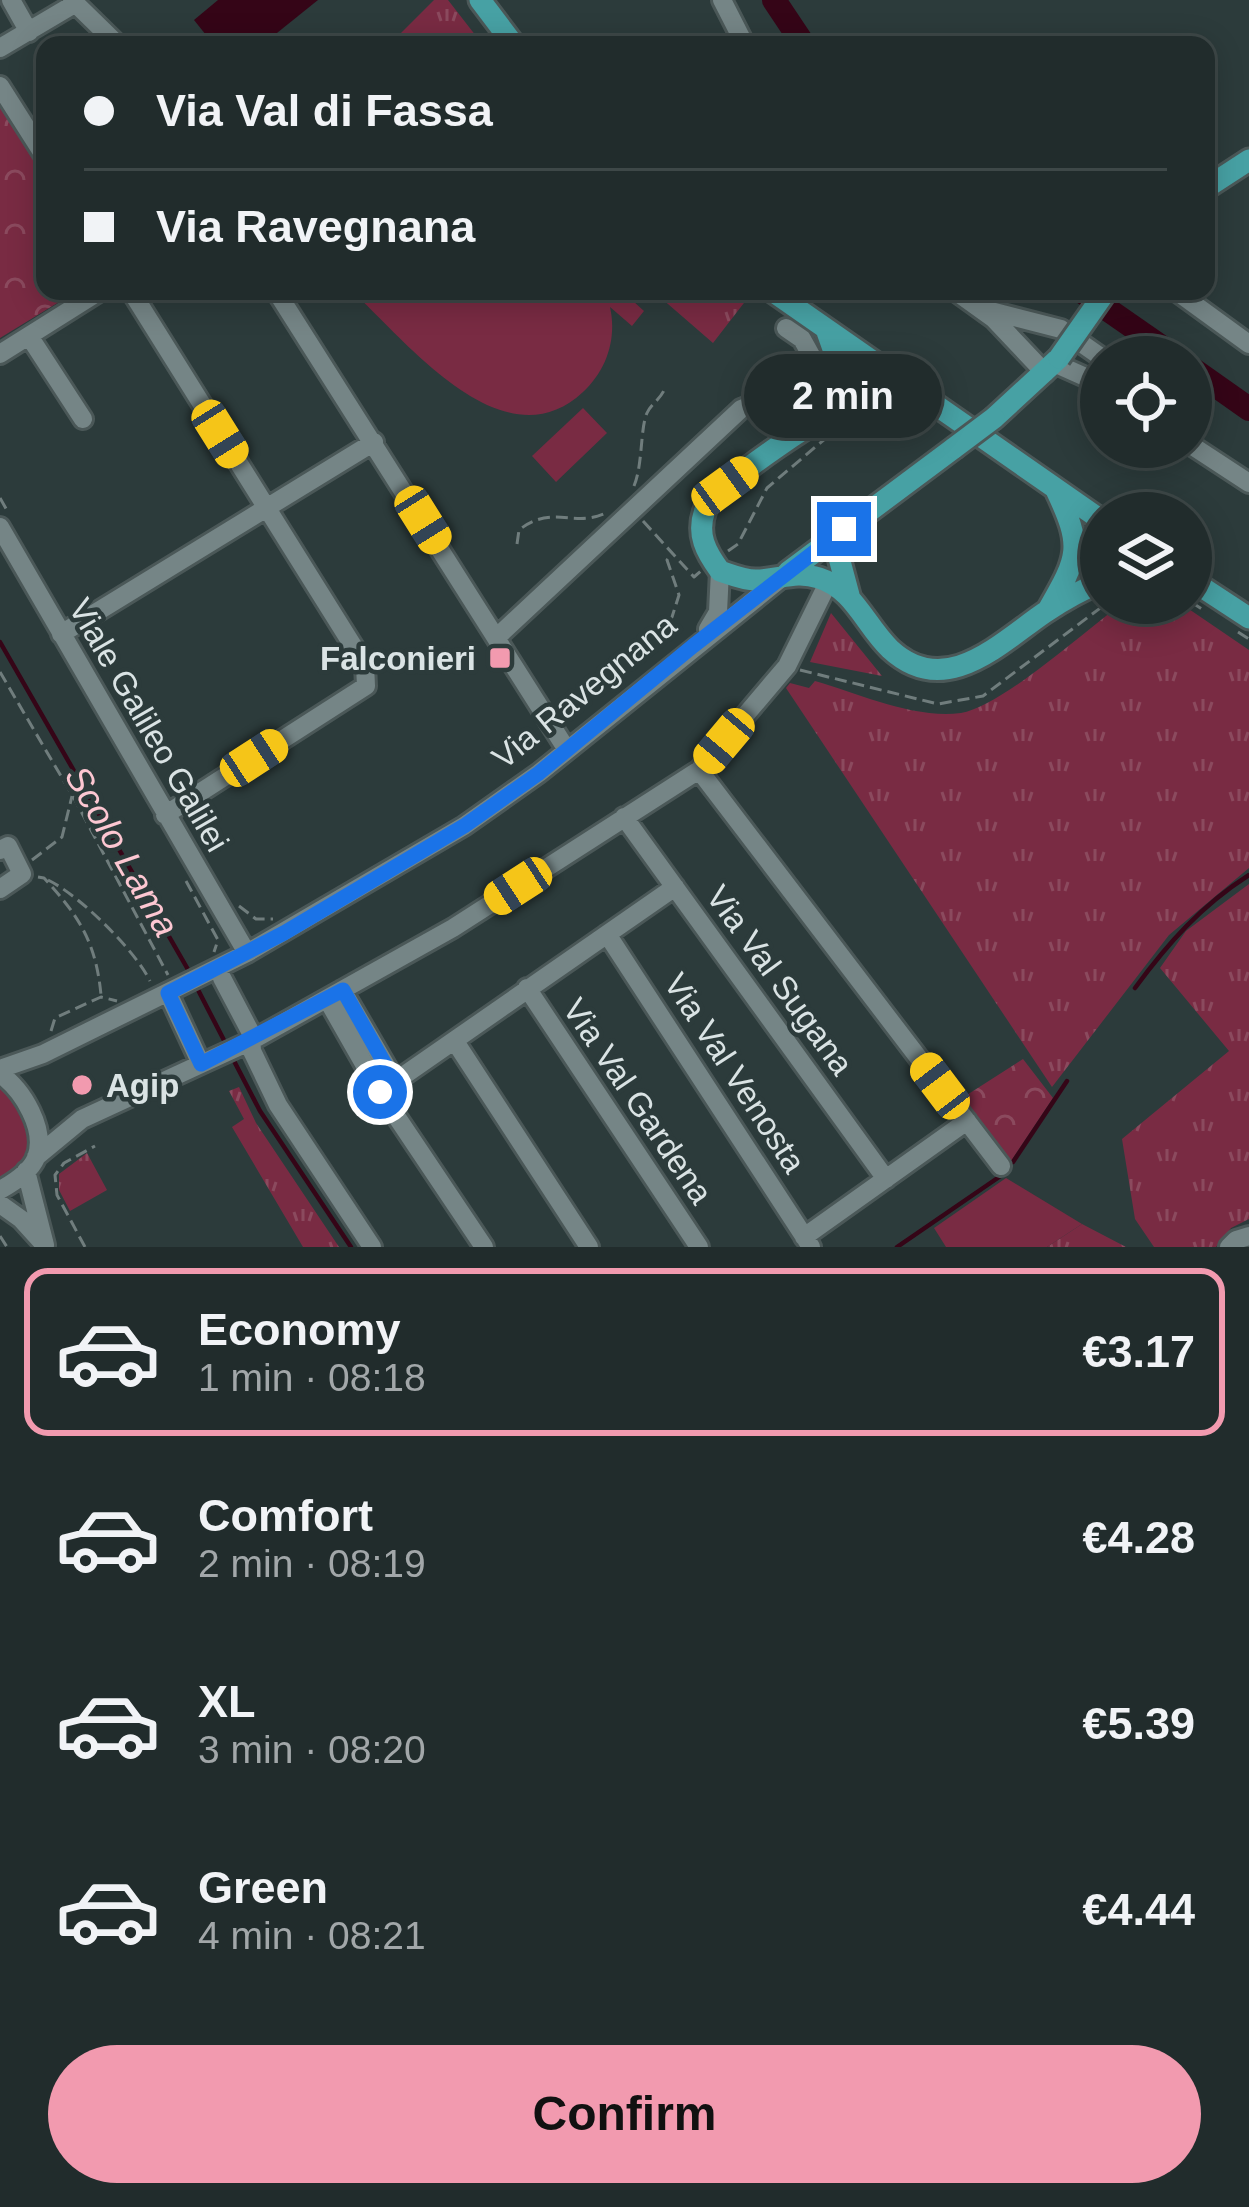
<!DOCTYPE html>
<meta charset="utf-8">
<style>
:root{--surface:#212c2c;--page:#293434;--text:#f1f3f6;--muted:#a2a7a9;--line:#3e4848;--accent:#f29aaf}
body{margin:0;font-family:Helvetica,sans-serif;background:var(--page);color:var(--text);height:100vh;display:flex;flex-direction:column;font-size:45px;white-space:nowrap}
*{box-sizing:border-box;margin:0}
p{font-size:39px;color:var(--muted)}
.icon{flex:none;width:66px;height:66px;fill:none;stroke:currentColor;stroke-width:2;stroke-linecap:round;stroke-linejoin:round}
.map{position:relative;height:1247px;overflow:hidden}
.drawer{display:flex;flex-direction:column;background:var(--surface);flex:1}
.drawer>*{flex:none}
.banner{position:absolute;left:36px;top:36px;width:1179px;height:264px;border-radius:24px;box-shadow:0 6px 30px #0003,0 0 0 3px var(--line);display:grid;align-content:center;height:264px;padding:0 48px;background:var(--surface)}
.buttons{position:absolute;left:1080px;top:336px;display:grid;gap:24px}
.buttons a{display:grid;place-items:center;width:132px;height:132px;border-radius:50%;background:var(--surface);box-shadow:0 6px 30px #0003,0 0 0 3px var(--line);font-size:60px}
.end{position:absolute;width:54px;height:54px;margin:-27px;border:15px solid #1a73e8;background:#fff;box-shadow:0 0 0 6px #fff}
.from{border-radius:50%}
.bubble{position:absolute;height:84px;border-radius:42px;background:var(--surface);box-shadow:0 6px 30px #0003,0 0 0 3px var(--line);font-size:39px;font-weight:600;line-height:84px;text-align:center}
.car{position:absolute;width:36px;height:72px;margin:-36px -18px;border-radius:15px;box-shadow:0 0 9px 3px #0007;background:linear-gradient(#f5c518 24%,#345 0 40%,#f5c518 0 76%,#345 0 86%,#f5c518 0)}
.banner b{display:flex;align-items:center;gap:42px;height:114px;font-size:45px}
.banner b+b{border-top:3px solid var(--line)}
.banner i{width:30px;height:30px;background:var(--text)}
ul{padding:21px 0 0;list-style:none}
li{display:flex;align-items:center;gap:36px;height:168px;margin:0 24px 18px;padding:0 24px;border:6px solid transparent;border-radius:24px}
li div{flex:1}
li b{display:block;font-size:45px}
li em{font-style:normal;font-weight:600}
li.current{border-color:var(--accent)}
li>.icon{width:108px;height:108px;stroke-width:1.5}
.action{display:flex;gap:24px;margin-top:auto;padding:24px 48px}
.action a{flex:1;height:138px;border-radius:72px;background:var(--accent);color:#111;font-size:48px;font-weight:600;line-height:138px;text-align:center}
.map>svg:first-child{display:block}
</style>
<div class="map">
<svg width="1249" height="1247" viewBox="0 0 1249 1247">
<defs>
<pattern id="grass-tufts" width="24" height="20" patternUnits="userSpaceOnUse" patternTransform="scale(3)"><rect width="24" height="20" fill="#792b43"/><path d="M3 7l-1-3M5 7V3M7 7l1-3M15 17l-1-3M17 17v-4M19 17l1-3" fill="none" stroke="#8b4a5e"/></pattern>
<pattern id="park-crowns" width="20" height="18" patternUnits="userSpaceOnUse" patternTransform="scale(3)"><rect width="20" height="18" fill="#792b43"/><path d="M2 6a3 3 0 1 1 6 0M12 15a3 3 0 1 1 6 0" fill="none" stroke="#8b4a5e"/></pattern>
</defs>
<rect width="100%" height="100%" fill="#2c3b3b"/>
<!-- grass -->
<path fill="url(#grass-tufts)" d="M434,0H448L483,45H389Z
M653,291H735L747,299L713,343Z
M1123,603H1180L1249,650V868L1169,935L1052,1087L786,688L790,683L809,688L815,681C860,694 913,719 961,713C1001,707 1086,630 1123,603Z
M831,613L882,676L810,662Z
M1249,884V1219L1231,1228L1216,1247H1154L1135,1219L1122,1139L1229,1051L1160,968L1186,931Z
M239,1087L256,1123L339,1247H303L232,1127L244,1119L229,1091Z
M87,1153L107,1190L70,1211L59,1190V1174Z
M1082,1224L1126,1247H1047Z"/>
<!-- park -->
<path fill="url(#park-crowns)" d="M0,102L45,174V291H77L0,338Z
M1023,1059L1053,1098L1011,1161L959,1100Z"/>
<!-- garden -->
<path fill="#792b43" d="M352,291H622L644,311L632,326L610,307C617,338 607,370 583,392C504,466 407,342 352,291Z
M583,408L607,433L556,482L532,456Z
M0,1087C16,1104 38,1140 24,1164C19,1172 7,1178 0,1185Z
M1006,1178L1082,1224L1047,1247H946L934,1228Z"/>
<!-- water -->
<path fill="#350517" d="M218,0H318L262,45H214L194,20Z"/>
<g fill="none" stroke-linecap="round" stroke-linejoin="round">
<!-- stream -->
<path stroke="#350517" stroke-width="4.5" d="M0,642L190,973
M195,984L228,1048
M1135,988C1168,943 1202,905 1249,875
M233,1059L260,1111L351,1247
M1013,1162L1067,1081
M897,1247L1002,1175"/>
<!-- river -->
<path stroke="#350517" stroke-width="24" d="M774,0L804,45
M1081,291L1176,357
M1191,368L1249,409"/>
<defs>
<path id="minor" d="M11,0L29,32
M72,0L118,45
M722,0L745,45
M0,48L76,3
M0,86L45,157
M131,291L365,665L366,686L165,815
M276,291L567,750
M955,291L994,319L1045,373
M1176,291L1249,344
M979,308L1061,329L1101,357
M29,336L83,419
M0,354L100,291
M1054,363L1101,384
M1191,445L1249,483
M0,527L247,953
M708,629L718,612L720,571
M61,634L374,442
M496,638L741,409L793,388L812,357L802,339L786,328
M699,770L1001,1166
M624,817L886,1179
M0,850L8,846L22,874L0,889
M607,934L811,1247
M222,978L251,1033L252,1051L278,1105L372,1247
M527,988L699,1247
M342,990L396,1083
M327,999L380,1092L484,1247
M456,1043L589,1247
M201,1064L251,1041L453,928L699,770L787,666L825,589
M0,1069L43,1054L247,953L464,826L539,773L784,576
M0,1074C23,1090 47,1130 36,1158C30,1172 13,1183 0,1190
M380,1092L675,887
M36,1157L82,1119L201,1064L168,993
M26,1171L45,1245
M0,1204L21,1219L41,1241
M804,1237L967,1121
M1229,1247L1236,1240L1249,1236"/>
<path id="major" d="M480,0L514,45
M1206,188L1249,160
M772,291L1101,520
M826,329L838,363L835,397
M912,387C896,388 880,389 865,395C835,406 716,483 705,510C696,534 706,552 720,571C732,575 743,580 756,580C779,580 795,570 819,578C854,589 865,625 890,649C945,700 999,644 1044,613C1062,601 1081,590 1101,582
M828,410L858,373L877,364
M994,418L1059,358
M844,529L838,554L849,595
M788,572L954,448
M1191,580L1249,618
M1048,610C1079,556 1083,547 1056,490"/>
</defs>
<!-- minor casing -->
<use href="#minor" stroke="#4b5858" stroke-width="24"/>
<!-- major casing -->
<use href="#major" stroke="#4b5858" stroke-width="27"/>
<!-- path -->
<path stroke="#707d7d" stroke-width="3" stroke-dasharray="12 6" stroke-linecap="butt" d="M829,437L880,412L922,417
M634,486C643,464 640,429 647,413C651,404 661,399 665,388
M0,498L8,512
M643,521L694,577L702,570
M517,544L519,530C552,504 574,528 606,513
M728,551L738,544L767,488L826,438
M1090,556L1101,563
M1191,602L1205,611
M1238,632L1249,639
M800,670L938,704L983,696L1107,603
M0,672L75,800L168,975
M564,719L672,617L679,595L667,560L672,554
M32,860L62,837L72,796
M38,877L44,878C79,916 96,942 101,995
M48,880C79,895 135,950 150,981
M186,881L218,940L214,952
M239,906L256,919H273
M51,1031L55,1018L101,997L117,1001
M0,1236L7,1247
M85,1247L57,1195L55,1175L64,1163L95,1146"/>
<!-- minor -->
<use href="#minor" stroke="#758586" stroke-width="18"/>
<!-- major -->
<use href="#major" stroke="#47a1a4" stroke-width="21"/>
<defs>
<path id="major-bridge" d="M1059,358L1106,291
M954,448L994,418"/>
</defs>
<!-- major-bridge casing -->
<use href="#major-bridge" stroke="#4b5858" stroke-width="27" stroke-linecap="butt"/>
<!-- major-bridge -->
<use href="#major-bridge" stroke="#47a1a4" stroke-width="21"/>
</g>
<g fill="none" stroke-linecap="round" stroke-linejoin="round">
<!-- route -->
<path stroke="#1a73e8" stroke-width="15" d="M380,1092L395,1082L343,990L201,1064L168,993L284,933L464,826L539,773L693,646L844,529"/>
</g>
<!-- markers -->
<g fill="#f29aaf" stroke="#2c3b3b" stroke-width="4.5">
<rect x="488" y="646" width="24" height="24" rx="6"/>
<circle cx="82" cy="1085" r="12"/>
</g>
<g text-anchor="middle" dominant-baseline="central" stroke-width="9" stroke-linejoin="round" paint-order="stroke">
<!-- poi labels -->
<g font-size="33" font-weight="bold" fill="#dae3e4" stroke="#2c3b3b" text-anchor="end">
<text x="476" y="658">Falconieri</text>
<text x="106" y="1085" text-anchor="start">Agip</text>
</g>
<!-- street labels -->
<g font-size="33" fill="#dae3e4" stroke="#2c3b3b">
<text transform="translate(584 691) rotate(-39)">Via Ravegnana</text>
<text transform="translate(149 725) rotate(60)">Viale Galileo Galilei</text>
<text transform="translate(780 980) rotate(54)">Via Val Sugana</text>
<text transform="translate(735 1073) rotate(57)">Via Val Venosta</text>
<text transform="translate(638 1101) rotate(56)">Via Val Gardena</text>
</g>
<!-- water labels -->
<g font-size="36" font-style="italic" fill="#fdc7d2" stroke="#2c3b3b">
<text transform="translate(122 851) rotate(60)">Scolo Lama</text>
</g>
</g>
</svg>
<div class="buttons">
<a><svg class="icon" aria-label="locate" viewBox="0 0 24 24"><circle cx="12" cy="12" r="6"/><path d="M12 2v4M12 18v4M2 12h4M18 12h4"/></svg></a>
<a><svg class="icon" aria-label="layers" viewBox="0 0 24 24"><path d="M12 4l9 5-9 5-9-5zM3 14l9 5 9-5"/></svg></a>
</div>
<i class="end from" style="left:380px;top:1092px"></i>
<i class="end" style="left:844px;top:529px"></i>
<div class="bubble" style="left:744px;top:354px;width:198px">2 min</div>
<i class="car" style="left:220px;top:434px;rotate:148deg"></i>
<i class="car" style="left:725px;top:486px;rotate:54deg"></i>
<i class="car" style="left:423px;top:520px;rotate:148deg"></i>
<i class="car" style="left:724px;top:741px;rotate:220deg"></i>
<i class="car" style="left:254px;top:758px;rotate:57deg"></i>
<i class="car" style="left:518px;top:886px;rotate:237deg"></i>
<i class="car" style="left:940px;top:1086px;rotate:323deg"></i>
<div class="banner">
<b><i class="from"></i>Via Val di Fassa</b>
<b><i></i>Via Ravegnana</b>
</div>
</div>
<section class="drawer">
<ul>
<li class="current"><svg class="icon" aria-label="car" viewBox="0 0 24 24"><path d="M5 17H2v-5l4-1 3-4h7l3 4 3 1v5h-3M9 17h6M6 11h13"/><circle cx="7" cy="17" r="2"/><circle cx="17" cy="17" r="2"/></svg><div><b>Economy</b><p>1 min · 08:18</p></div><em>€3.17</em></li>
<li><svg class="icon" aria-label="car" viewBox="0 0 24 24"><path d="M5 17H2v-5l4-1 3-4h7l3 4 3 1v5h-3M9 17h6M6 11h13"/><circle cx="7" cy="17" r="2"/><circle cx="17" cy="17" r="2"/></svg><div><b>Comfort</b><p>2 min · 08:19</p></div><em>€4.28</em></li>
<li><svg class="icon" aria-label="car" viewBox="0 0 24 24"><path d="M5 17H2v-5l4-1 3-4h7l3 4 3 1v5h-3M9 17h6M6 11h13"/><circle cx="7" cy="17" r="2"/><circle cx="17" cy="17" r="2"/></svg><div><b>XL</b><p>3 min · 08:20</p></div><em>€5.39</em></li>
<li><svg class="icon" aria-label="car" viewBox="0 0 24 24"><path d="M5 17H2v-5l4-1 3-4h7l3 4 3 1v5h-3M9 17h6M6 11h13"/><circle cx="7" cy="17" r="2"/><circle cx="17" cy="17" r="2"/></svg><div><b>Green</b><p>4 min · 08:21</p></div><em>€4.44</em></li>
</ul>
<div class="action"><a>Confirm</a></div>
</section>
